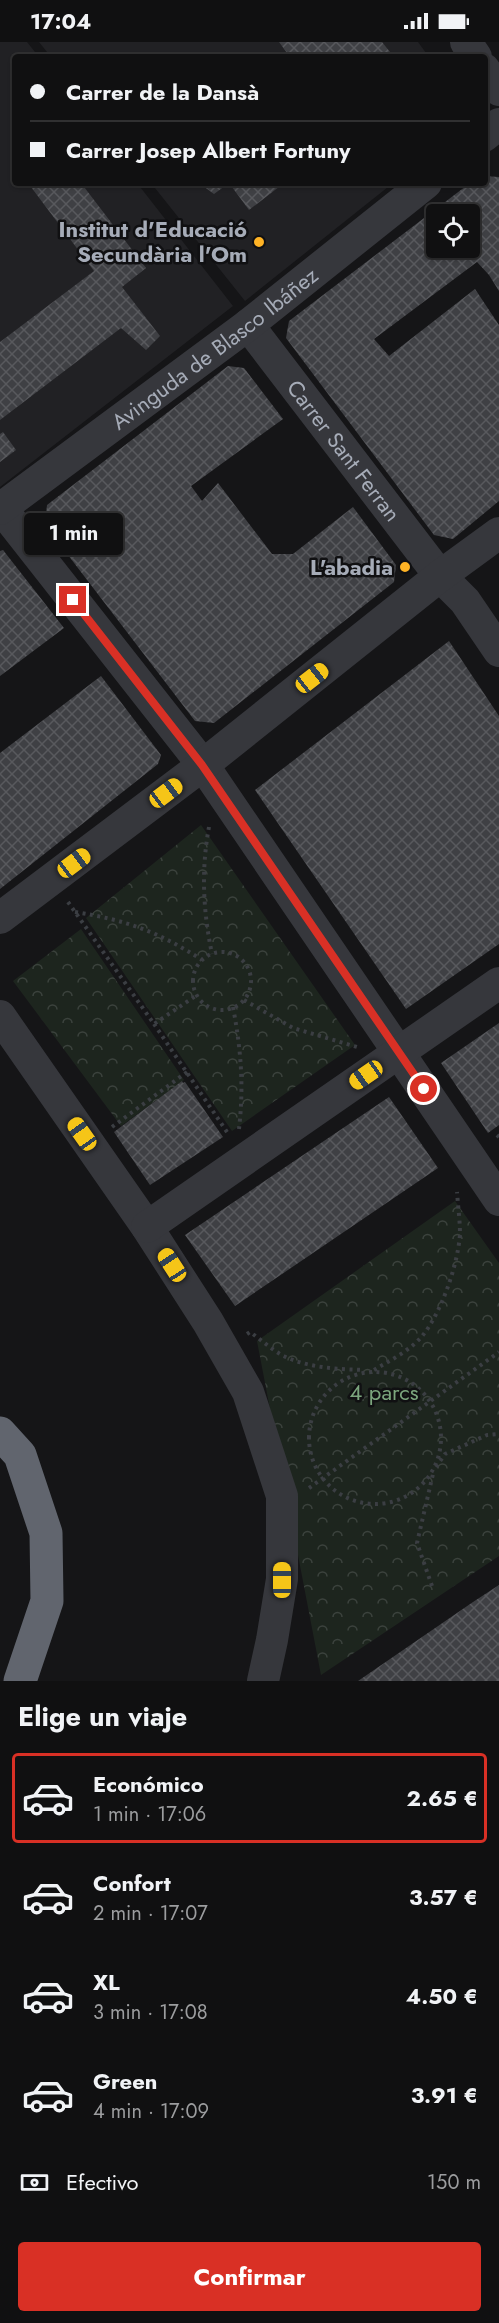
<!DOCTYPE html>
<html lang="es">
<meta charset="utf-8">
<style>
:root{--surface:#101011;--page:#19191a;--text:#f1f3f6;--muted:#9c9d9f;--line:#303031;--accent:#d93025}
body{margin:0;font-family:Jost,sans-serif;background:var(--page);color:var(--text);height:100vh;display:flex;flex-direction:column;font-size:22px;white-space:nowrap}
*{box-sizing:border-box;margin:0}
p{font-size:20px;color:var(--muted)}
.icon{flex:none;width:33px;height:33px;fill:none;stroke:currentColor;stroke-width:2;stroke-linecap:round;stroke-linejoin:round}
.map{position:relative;height:1639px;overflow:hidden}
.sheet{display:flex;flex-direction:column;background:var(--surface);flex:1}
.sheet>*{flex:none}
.top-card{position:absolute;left:12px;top:12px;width:476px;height:132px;border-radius:6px;box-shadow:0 2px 4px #0004,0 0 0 2px var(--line);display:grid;align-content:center;height:132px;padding:0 18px;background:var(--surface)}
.controls{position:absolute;left:426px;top:162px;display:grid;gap:12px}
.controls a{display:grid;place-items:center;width:54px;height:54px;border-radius:6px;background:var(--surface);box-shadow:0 2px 4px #0004,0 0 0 2px var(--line);font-size:30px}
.end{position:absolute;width:27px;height:27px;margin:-14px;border:8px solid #d93025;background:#fff;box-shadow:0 0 0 3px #fff}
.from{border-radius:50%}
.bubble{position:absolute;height:42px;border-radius:6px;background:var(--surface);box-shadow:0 2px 4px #0004,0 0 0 2px var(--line);font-size:20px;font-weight:700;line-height:42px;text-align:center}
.car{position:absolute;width:18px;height:36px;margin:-18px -9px;border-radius:8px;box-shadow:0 0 4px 2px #0007;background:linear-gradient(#f5c518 24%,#345 0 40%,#f5c518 0 76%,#345 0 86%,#f5c518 0)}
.top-card b{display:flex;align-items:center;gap:21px;height:57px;font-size:22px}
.top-card b+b{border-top:2px solid var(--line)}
.top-card i{width:15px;height:15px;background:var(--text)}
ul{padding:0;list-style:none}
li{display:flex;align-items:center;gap:18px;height:90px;margin:0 12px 9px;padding:0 6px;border:3px solid transparent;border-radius:6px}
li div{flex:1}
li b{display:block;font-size:22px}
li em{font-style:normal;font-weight:700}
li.current{border-color:var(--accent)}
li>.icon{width:54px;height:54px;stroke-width:1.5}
h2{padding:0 18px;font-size:27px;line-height:72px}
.pay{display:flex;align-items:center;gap:15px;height:66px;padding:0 18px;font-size:22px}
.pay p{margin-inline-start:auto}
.button{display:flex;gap:12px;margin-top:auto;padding:12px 18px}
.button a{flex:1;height:69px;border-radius:6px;background:var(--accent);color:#fff;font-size:24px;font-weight:700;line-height:69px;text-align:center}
.status{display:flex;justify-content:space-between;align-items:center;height:42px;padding:0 30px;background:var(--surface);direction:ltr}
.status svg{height:16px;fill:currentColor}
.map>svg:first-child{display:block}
</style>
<div class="status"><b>17:04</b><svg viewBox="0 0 49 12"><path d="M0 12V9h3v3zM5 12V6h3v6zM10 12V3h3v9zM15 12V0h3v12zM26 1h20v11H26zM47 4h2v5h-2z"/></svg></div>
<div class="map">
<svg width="499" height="1639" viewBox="0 0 499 1639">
<defs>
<pattern id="park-crowns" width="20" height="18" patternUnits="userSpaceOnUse" patternTransform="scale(1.5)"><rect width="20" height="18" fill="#1d251e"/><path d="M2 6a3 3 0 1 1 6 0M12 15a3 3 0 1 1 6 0" fill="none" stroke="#3b423d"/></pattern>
<pattern id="building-cross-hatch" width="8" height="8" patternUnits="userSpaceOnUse" patternTransform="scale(1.5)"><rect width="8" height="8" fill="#3f4044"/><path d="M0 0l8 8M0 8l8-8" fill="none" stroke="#58595d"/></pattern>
</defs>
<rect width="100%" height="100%" fill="#151517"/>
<!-- built -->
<path fill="#212124" d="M0,0H27L39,15H15V141H137L233,264L0,445Z
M39,0H418L429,15H51Z
M151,141H393L245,259Z"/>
<!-- park -->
<path fill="url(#park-crowns)" d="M201,783L355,1003L232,1089L86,876Z
M81,887L184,1038L121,1084L13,939Z
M455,1159L499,1221V1514L321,1633L257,1299Z"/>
<!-- building -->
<path fill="url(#building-cross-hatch)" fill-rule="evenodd" d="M279,0H382L394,15H316L312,10L307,15H290Z
M484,134L499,135V249L489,233L477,220L374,297L389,314L475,247L499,283V459L453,497L434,493L286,296L289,279L470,141H484ZM436,172H470V206H436Z
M28,141H81L146,226L122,245L160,294L146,308L121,286L0,378V300L94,229Z
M199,141H229L214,152Z
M229,141H284L249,168Z
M228,324L244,326L283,377L191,444L202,459L218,441L272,512H293L353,465L396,523L394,540L214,681L195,679L45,483L47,463Z
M3,390L16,408L0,420V392Z
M3,508L64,586L0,634V509Z
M449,599L499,674V902L406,967L255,748Z
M101,634L161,713L158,722L0,847V711Z
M499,981V1083L488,1091L441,1021Z
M182,1039L183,1041L185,1040L223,1095L150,1143L114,1090Z
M389,1055L438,1126L235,1264L185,1193Z
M499,1543V1639H358L473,1560Z"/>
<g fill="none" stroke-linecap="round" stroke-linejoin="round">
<!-- path -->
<path stroke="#3b3e43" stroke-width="4" stroke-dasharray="3 4.5" stroke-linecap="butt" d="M209,785C201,828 203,869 212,912
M68,860L154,982L197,953
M75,870C126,878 159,890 202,918
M193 939a29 29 0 1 1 58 0a29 29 0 1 1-58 0Z
M244,958L293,986L357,1005
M233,965C241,1008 244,1043 239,1087
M154,982L229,1093
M112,1085L187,1030
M497,1093L499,1095
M247,1292L250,1290C260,1297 270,1306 280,1312C305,1326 337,1327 364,1328
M374,1328C391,1318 411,1308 423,1293C442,1269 458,1222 460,1192C460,1179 458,1164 457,1150
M309 1396a66 66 0 1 1 132 0a66 66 0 1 1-132 0Z
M436,1425L445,1412L487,1393L499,1392
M309,1446L499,1310
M432,1544L417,1501L433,1432"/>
<!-- minor -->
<g stroke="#36373c" stroke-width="32">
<path d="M466,0L476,15"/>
<path d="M484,27L499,48"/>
<path d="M484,94L499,82"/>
<path id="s1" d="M248,283L440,534L465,559L499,609"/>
<path d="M1,466L203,723L499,1158"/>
<path id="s2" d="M0,467L248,283L426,141"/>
<path d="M0,876L203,723L440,534L499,491"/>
<path d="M0,974L147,1185L208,1280L248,1350L282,1454V1537L272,1598L263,1639"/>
<path d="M147,1185L499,941"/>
</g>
<!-- highway -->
<path stroke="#61656e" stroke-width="33" d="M0,1391L20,1413L46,1491L47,1559L20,1639"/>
</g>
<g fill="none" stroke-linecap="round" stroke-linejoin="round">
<!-- route -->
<path stroke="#d93025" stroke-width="8" d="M73,558L202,723L424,1047"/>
</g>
<!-- markers -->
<g fill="#ffb325" stroke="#101012" stroke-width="2">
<circle cx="259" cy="200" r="6"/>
<circle cx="405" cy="525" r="6"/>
</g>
<g text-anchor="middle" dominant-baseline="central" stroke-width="5" stroke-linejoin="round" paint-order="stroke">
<!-- poi labels -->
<g font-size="22" font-weight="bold" fill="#a6acb8" stroke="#101012" text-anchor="end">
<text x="247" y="187">Institut d'Educació<tspan x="247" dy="25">Secundària l'Om</tspan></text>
<text x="393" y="525">L'abadia</text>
</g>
<!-- street labels -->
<g font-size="22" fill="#a6acb8" stroke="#101012">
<text stroke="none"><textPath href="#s2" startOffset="268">Avinguda de Blasco Ibáñez</textPath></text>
<text stroke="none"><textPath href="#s1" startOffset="158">Carrer Sant Ferran</textPath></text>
</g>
<!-- park labels -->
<g font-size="22" fill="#7ba57d" stroke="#101012">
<text x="384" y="1350">4 parcs</text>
</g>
</g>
</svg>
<div class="controls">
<a><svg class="icon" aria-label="locate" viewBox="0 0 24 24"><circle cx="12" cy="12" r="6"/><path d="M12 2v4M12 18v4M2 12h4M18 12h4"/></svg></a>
</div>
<i class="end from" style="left:424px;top:1047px"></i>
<i class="end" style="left:73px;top:558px"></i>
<div class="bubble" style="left:24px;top:471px;width:99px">1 min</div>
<i class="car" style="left:312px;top:636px;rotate:52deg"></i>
<i class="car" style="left:166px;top:751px;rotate:53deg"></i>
<i class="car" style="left:74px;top:821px;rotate:53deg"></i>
<i class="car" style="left:366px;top:1033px;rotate:235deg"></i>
<i class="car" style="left:82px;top:1092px;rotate:325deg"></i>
<i class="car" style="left:172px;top:1223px;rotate:327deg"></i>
<i class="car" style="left:282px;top:1538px;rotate:0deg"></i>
<div class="top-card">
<b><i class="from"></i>Carrer de la Dansà</b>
<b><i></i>Carrer Josep Albert Fortuny</b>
</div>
</div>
<section class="sheet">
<h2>Elige un viaje</h2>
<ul>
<li class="current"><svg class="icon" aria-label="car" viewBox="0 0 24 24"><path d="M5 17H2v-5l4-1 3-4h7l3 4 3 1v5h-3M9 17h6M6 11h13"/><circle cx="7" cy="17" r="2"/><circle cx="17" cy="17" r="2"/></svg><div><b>Económico</b><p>1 min · 17:06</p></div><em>2.65 €</em></li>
<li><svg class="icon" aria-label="car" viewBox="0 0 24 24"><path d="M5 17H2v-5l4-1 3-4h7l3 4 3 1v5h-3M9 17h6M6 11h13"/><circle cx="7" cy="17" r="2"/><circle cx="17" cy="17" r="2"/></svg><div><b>Confort</b><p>2 min · 17:07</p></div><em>3.57 €</em></li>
<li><svg class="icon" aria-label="car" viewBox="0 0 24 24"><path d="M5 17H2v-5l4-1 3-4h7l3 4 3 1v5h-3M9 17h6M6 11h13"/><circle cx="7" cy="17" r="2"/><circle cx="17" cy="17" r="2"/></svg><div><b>XL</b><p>3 min · 17:08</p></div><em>4.50 €</em></li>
<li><svg class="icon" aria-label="car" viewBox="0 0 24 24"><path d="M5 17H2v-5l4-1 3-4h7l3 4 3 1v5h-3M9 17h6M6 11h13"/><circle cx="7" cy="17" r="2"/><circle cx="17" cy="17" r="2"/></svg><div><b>Green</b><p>4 min · 17:09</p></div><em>3.91 €</em></li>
</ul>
<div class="pay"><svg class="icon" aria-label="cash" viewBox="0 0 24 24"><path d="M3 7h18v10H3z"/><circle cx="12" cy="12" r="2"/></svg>Efectivo<p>150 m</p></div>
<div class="button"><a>Confirmar</a></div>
</section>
